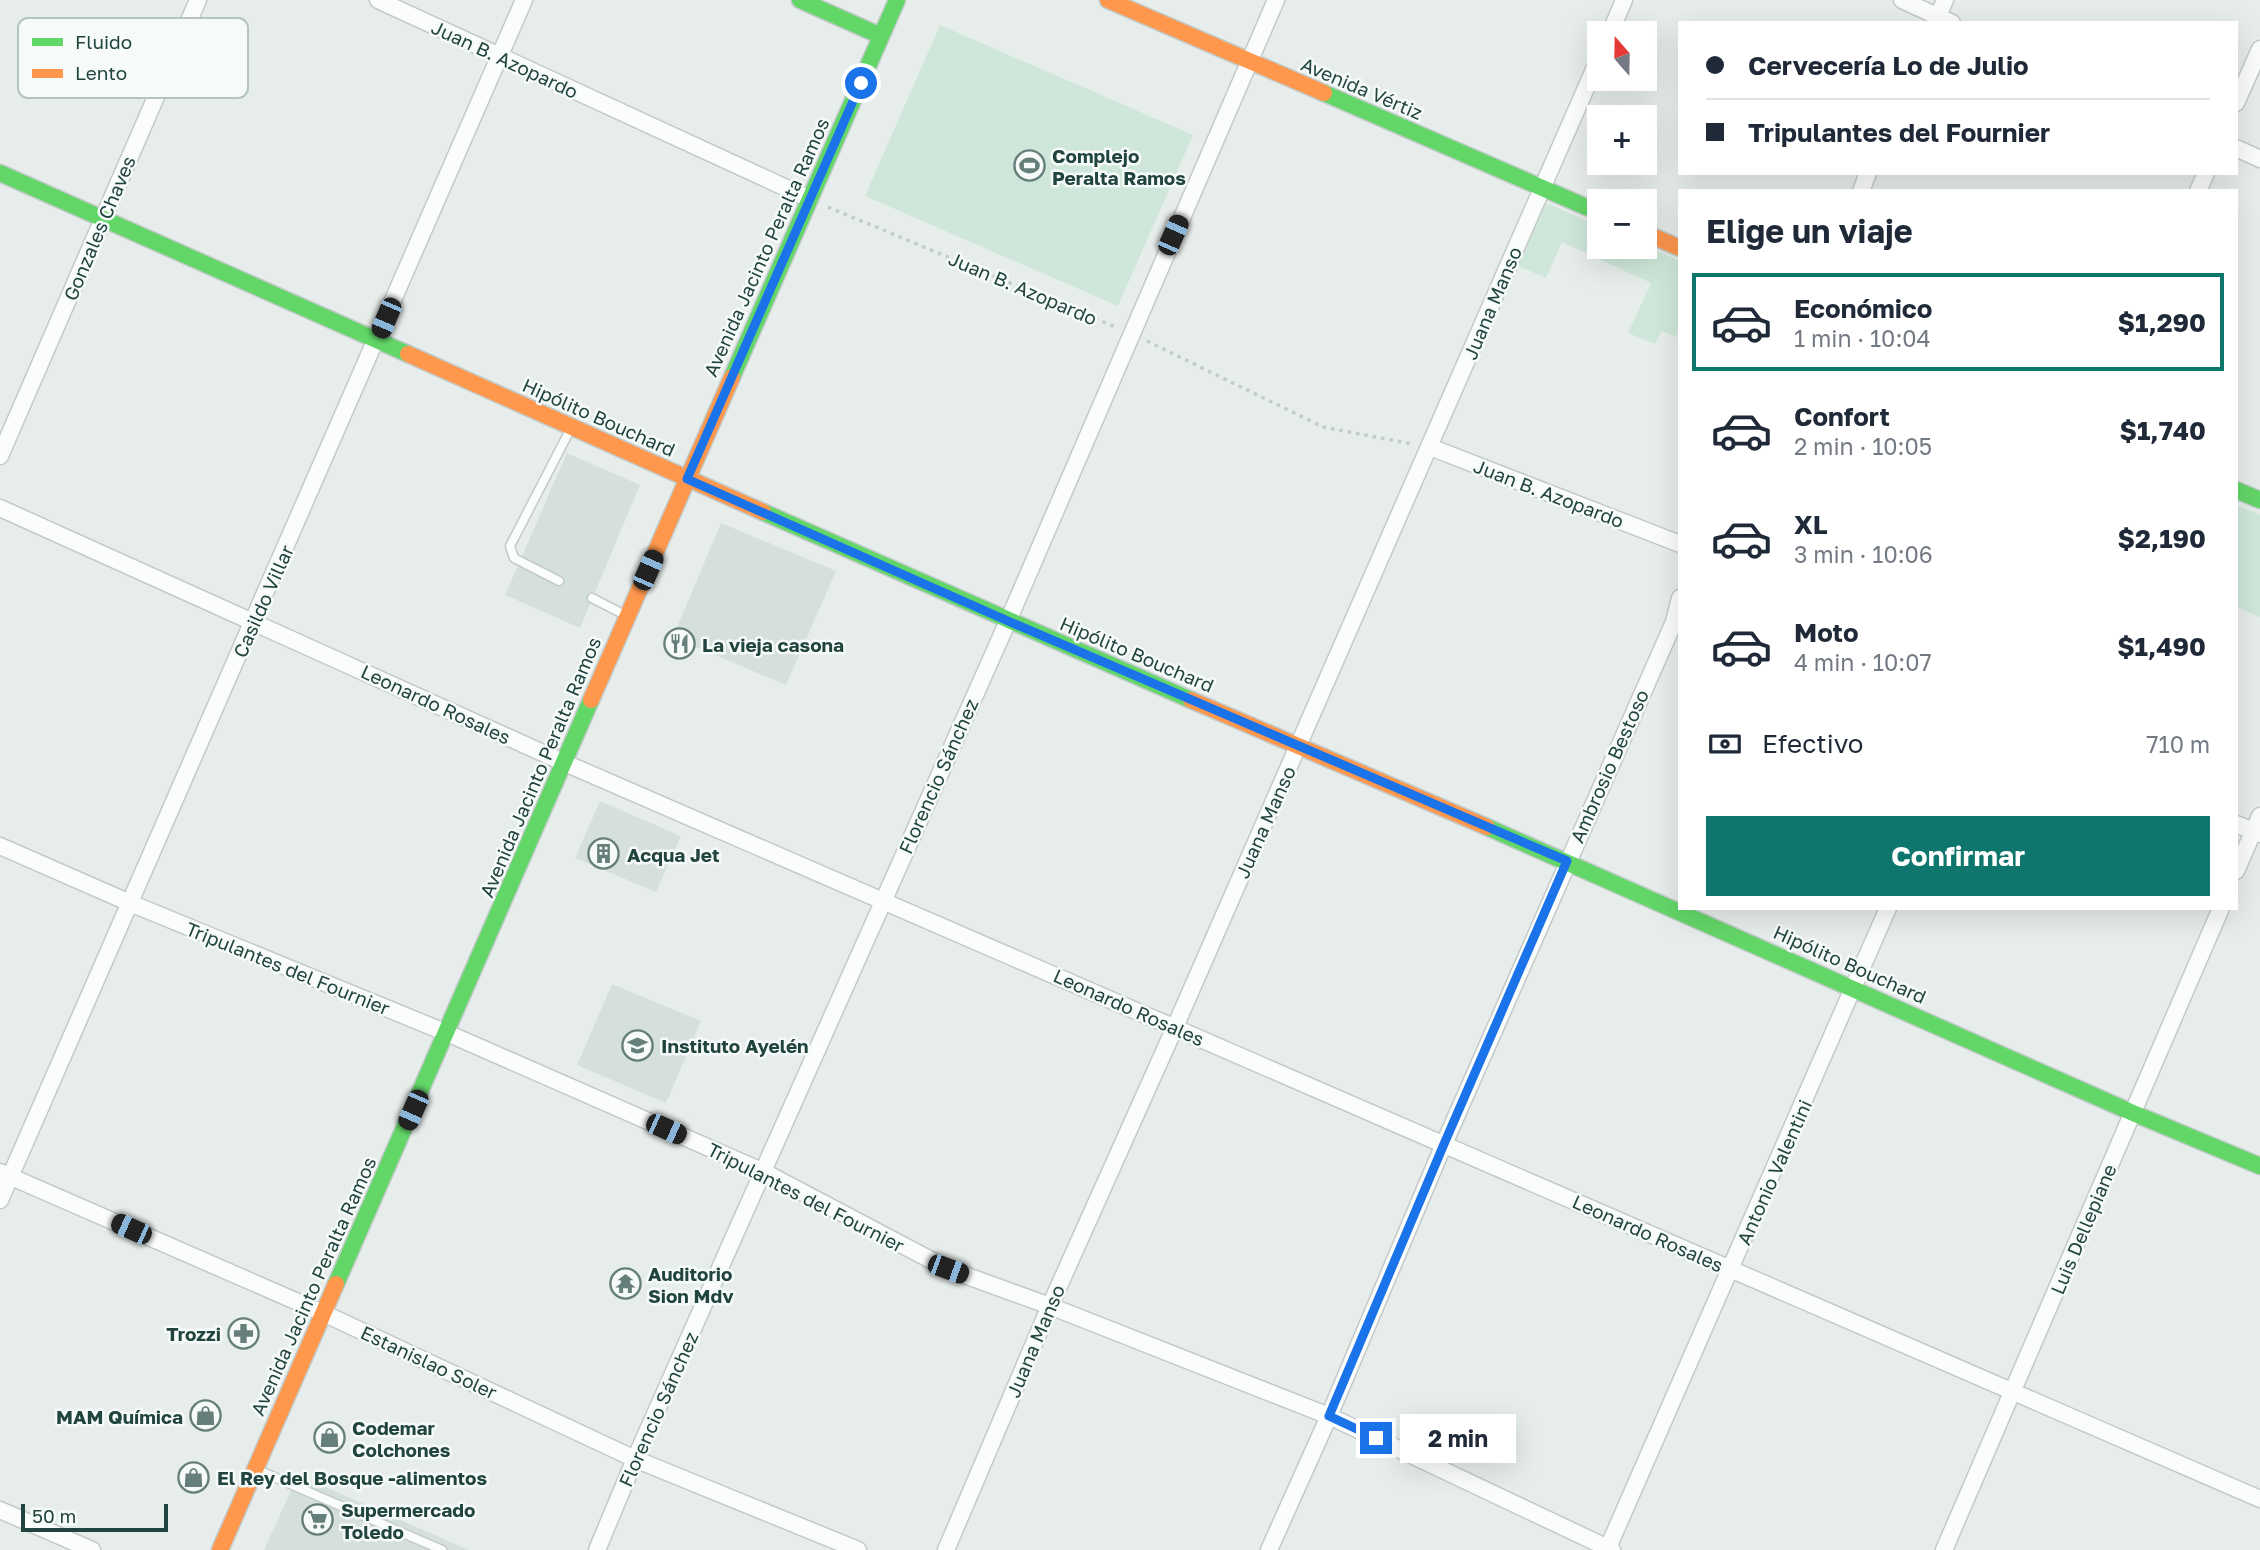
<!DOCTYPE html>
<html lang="es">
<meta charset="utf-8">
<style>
:root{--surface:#fff;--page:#f2f2f3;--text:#1f2937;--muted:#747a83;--line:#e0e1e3;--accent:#0f766e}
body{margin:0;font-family:"Golos Text",sans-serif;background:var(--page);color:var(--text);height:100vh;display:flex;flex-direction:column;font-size:26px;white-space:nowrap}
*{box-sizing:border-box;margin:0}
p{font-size:23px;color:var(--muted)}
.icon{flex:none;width:38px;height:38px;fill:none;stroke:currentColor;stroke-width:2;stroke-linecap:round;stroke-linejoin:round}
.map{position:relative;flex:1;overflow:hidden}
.panel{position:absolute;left:1678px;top:189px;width:560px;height:721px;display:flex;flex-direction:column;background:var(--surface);border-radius:0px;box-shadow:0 7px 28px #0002}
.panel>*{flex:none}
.top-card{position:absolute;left:1678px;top:21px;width:560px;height:154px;border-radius:0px;box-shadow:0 7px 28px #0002;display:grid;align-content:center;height:154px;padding:0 28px;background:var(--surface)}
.needle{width:46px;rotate:340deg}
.fabs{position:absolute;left:1587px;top:21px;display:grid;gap:14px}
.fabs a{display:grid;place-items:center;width:70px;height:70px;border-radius:0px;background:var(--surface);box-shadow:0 7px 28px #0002;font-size:35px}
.scale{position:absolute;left:21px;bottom:18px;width:147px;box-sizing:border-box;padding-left:7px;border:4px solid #22443f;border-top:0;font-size:19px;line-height:24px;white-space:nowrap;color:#22443f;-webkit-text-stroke:5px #f6fbf9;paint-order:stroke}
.end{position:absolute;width:32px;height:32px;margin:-16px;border:9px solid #1a73e8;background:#fff;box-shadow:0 0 0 4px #fff}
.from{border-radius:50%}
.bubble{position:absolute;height:49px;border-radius:0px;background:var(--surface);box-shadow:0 7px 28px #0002;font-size:23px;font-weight:700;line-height:49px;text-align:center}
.car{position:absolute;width:21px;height:42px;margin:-21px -10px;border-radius:9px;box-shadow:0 0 5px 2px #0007;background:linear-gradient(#222 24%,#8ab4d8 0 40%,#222 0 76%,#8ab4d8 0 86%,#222 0)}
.top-card b{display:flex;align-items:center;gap:24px;height:66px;font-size:26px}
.top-card b+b{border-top:2px solid var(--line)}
.top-card i{width:18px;height:18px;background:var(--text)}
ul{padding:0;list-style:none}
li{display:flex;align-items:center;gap:21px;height:98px;margin:0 14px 10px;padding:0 14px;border:4px solid transparent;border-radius:0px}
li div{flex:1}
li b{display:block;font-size:26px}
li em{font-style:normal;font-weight:700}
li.active{border-color:var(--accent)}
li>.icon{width:63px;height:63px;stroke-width:1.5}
h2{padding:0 28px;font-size:32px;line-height:84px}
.pay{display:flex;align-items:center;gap:18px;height:77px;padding:0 28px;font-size:26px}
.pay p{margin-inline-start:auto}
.action{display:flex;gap:14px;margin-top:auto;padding:14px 28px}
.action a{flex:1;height:80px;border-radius:0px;background:var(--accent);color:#fff;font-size:28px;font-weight:700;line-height:80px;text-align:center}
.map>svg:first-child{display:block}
</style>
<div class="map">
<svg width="2260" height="1550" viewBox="0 0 2260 1550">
<rect width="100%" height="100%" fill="#e7edeb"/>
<!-- built -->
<path fill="#d5e0dc" d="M567,453L640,485L580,628L505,595Z
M721,523L836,571L786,685L673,637Z
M600,801L681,836L656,892L575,858Z
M612,984L701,1021L666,1103L577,1065Z
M298,1475L469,1550H264Z"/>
<!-- green -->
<path fill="#cfe7da" d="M940,25L1193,135L1118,306L865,196Z
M1546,203L1599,226L1600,247L1645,246L1680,261V329L1675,337L1662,331L1655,344L1628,333L1651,283L1562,242L1546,278L1518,266Z
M2236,505L2260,515V617L2237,607Z"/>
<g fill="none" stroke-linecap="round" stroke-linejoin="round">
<defs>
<path id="lane" d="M559,581L514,558L510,546L570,430
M592,598L627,616
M258,1470L442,1550"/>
<path id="street" d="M378,0L810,199
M1902,0L1952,23
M1935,23L1945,0
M1610,33L1624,0
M2236,103L2260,49
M2236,148L2260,159
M1861,191L1868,173
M2198,191L2206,173
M1430,447L1680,544
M0,456L198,0
M0,508L565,763L2260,1499
M2236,824L2260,834
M0,846L130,903L447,1033L764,1172L948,1269L1050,1306L1329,1416L1612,1550
M2236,871L2260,816
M0,1172L323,1313L635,1459L858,1550
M0,1200L524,0
M0,1510L92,1550
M597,1550L635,1459L1008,621L1276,0
M946,1550L1050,1306L1175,1027L1600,56
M1269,1550L1329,1416L1444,1144L1674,622L1680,598
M1607,1550L1888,908
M1944,1550L2221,908"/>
<path id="fast" d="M800,0L881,36
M1324,93L1600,213
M0,173L408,354
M732,377L897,0
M2236,490L2260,500
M763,512L1191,700
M1487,827L2133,1113L2260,1166
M336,1284L591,700"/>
<path id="slow" d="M1108,0L1324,93
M1645,233L1680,248
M408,354L763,512
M591,700L732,377
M1191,700L1487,827
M220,1550L336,1284"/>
</defs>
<!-- lane casing -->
<use href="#lane" stroke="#c4cac8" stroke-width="11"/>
<!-- street casing -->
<use href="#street" stroke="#c4cac8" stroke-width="19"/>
<!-- fast casing -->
<use href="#fast" stroke="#c2cbc9" stroke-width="19"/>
<!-- slow casing -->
<use href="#slow" stroke="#c2cbc9" stroke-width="19"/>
<!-- path -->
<path stroke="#c2cccb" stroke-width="3.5" stroke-dasharray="3.5 5" stroke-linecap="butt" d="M828,207L1118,328
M1147,341L1323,427L1412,444"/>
<!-- lane -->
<use href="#lane" stroke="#fbfcfc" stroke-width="8"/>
<!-- street -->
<use href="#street" stroke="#fbfcfc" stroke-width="16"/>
<!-- fast -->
<use href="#fast" stroke="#63d668" stroke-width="16"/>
<!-- slow -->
<use href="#slow" stroke="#ff974d" stroke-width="16"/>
</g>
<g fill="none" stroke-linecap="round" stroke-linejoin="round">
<!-- route -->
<path stroke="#1a73e8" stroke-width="9" d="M861,83L687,479L1008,621L1567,861L1444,1144L1329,1416L1376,1438"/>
</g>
<!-- icons -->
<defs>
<symbol id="stadium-ring" viewBox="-11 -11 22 22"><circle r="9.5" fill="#f6fbf9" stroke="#677f7b" stroke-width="1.5"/><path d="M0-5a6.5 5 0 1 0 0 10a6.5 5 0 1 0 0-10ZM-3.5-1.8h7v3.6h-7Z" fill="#677f7b"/></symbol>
<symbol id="restaurant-ring" viewBox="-11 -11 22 22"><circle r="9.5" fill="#f6fbf9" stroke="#677f7b" stroke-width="1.5"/><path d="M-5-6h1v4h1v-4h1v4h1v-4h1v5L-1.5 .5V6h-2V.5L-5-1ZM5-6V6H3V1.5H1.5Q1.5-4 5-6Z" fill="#677f7b"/></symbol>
<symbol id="building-ring" viewBox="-11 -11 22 22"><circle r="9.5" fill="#f6fbf9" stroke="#677f7b" stroke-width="1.5"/><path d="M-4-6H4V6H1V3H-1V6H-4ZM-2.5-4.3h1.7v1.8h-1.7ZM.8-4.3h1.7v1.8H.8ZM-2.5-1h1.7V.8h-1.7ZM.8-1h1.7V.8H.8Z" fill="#677f7b"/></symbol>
<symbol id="school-ring" viewBox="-11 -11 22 22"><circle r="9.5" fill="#f6fbf9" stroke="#677f7b" stroke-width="1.5"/><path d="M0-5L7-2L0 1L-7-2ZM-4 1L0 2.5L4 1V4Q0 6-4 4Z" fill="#677f7b"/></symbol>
<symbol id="temple-ring" viewBox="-11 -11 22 22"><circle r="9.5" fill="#f6fbf9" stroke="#677f7b" stroke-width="1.5"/><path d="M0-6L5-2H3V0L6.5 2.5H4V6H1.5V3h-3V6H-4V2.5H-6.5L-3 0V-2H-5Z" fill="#677f7b"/></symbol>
<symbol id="pharmacy-ring" viewBox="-11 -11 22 22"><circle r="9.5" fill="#f6fbf9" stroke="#677f7b" stroke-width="1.5"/><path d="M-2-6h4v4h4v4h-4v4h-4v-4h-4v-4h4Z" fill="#677f7b"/></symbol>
<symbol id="shop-ring" viewBox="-11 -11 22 22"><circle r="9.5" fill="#f6fbf9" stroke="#677f7b" stroke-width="1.5"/><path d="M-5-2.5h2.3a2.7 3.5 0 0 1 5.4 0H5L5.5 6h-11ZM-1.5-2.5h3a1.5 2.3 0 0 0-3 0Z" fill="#677f7b"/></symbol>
<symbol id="supermarket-ring" viewBox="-11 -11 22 22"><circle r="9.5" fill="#f6fbf9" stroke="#677f7b" stroke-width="1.5"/><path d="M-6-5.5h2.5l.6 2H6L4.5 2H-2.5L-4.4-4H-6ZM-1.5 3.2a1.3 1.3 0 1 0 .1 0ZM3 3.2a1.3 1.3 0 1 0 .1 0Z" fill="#677f7b"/></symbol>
</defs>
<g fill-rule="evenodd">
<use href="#stadium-ring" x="1012" y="148" width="35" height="35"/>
<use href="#restaurant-ring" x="662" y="626" width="35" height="35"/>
<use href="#building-ring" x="586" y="836" width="35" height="35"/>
<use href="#school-ring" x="620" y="1028" width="35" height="35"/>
<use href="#temple-ring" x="608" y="1266" width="35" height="35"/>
<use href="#pharmacy-ring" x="226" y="1316" width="35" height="35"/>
<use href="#shop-ring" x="188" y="1398" width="35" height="35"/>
<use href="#shop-ring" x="312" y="1420" width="35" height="35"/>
<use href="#shop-ring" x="176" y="1460" width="35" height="35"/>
<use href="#supermarket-ring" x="300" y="1502" width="35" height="35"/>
</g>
<g text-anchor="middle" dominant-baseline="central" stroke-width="5" stroke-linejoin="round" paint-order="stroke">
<!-- street labels -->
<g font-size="19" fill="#22443f" stroke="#f6fbf9">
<text transform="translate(505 59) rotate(25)">Juan B. Azopardo</text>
<text transform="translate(1362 88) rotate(23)">Avenida Vértiz</text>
<text transform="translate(99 228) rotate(-67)">Gonzales Chaves</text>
<text transform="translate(766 247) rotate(-66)">Avenida Jacinto Peralta Ramos</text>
<text transform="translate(1023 288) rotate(23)">Juan B. Azopardo</text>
<text transform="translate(1492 303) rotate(-67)">Juana Manso</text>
<text transform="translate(599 417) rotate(24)">Hipólito Bouchard</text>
<text transform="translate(1549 493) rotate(21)">Juan B. Azopardo</text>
<text transform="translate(263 601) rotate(-66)">Casildo Villar</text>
<text transform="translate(1137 654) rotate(23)">Hipólito Bouchard</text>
<text transform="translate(436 704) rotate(25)">Leonardo Rosales</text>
<text transform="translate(1609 766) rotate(-66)">Ambrosio Bestoso</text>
<text transform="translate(540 767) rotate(-67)">Avenida Jacinto Peralta Ramos</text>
<text transform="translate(938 776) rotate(-66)">Florencio Sánchez</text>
<text transform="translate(1265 822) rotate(-66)">Juana Manso</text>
<text transform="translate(1850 964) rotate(24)">Hipólito Bouchard</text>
<text transform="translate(288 968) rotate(22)">Tripulantes del Fournier</text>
<text transform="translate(1129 1007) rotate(24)">Leonardo Rosales</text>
<text transform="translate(1774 1172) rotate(-66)">Antonio Valentini</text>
<text transform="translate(806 1197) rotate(27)">Tripulantes del Fournier</text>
<text transform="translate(2083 1229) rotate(-67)">Luis Dellepiane</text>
<text transform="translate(1648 1233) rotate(24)">Leonardo Rosales</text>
<text transform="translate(313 1286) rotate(-66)">Avenida Jacinto Peralta Ramos</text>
<text transform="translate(1035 1341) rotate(-67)">Juana Manso</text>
<text transform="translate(429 1362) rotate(25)">Estanislao Soler</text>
<text transform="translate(658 1409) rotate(-66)">Florencio Sánchez</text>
</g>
<!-- poi labels -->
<g font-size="19" font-weight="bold" fill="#22443f" stroke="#f6fbf9" text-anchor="start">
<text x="1052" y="155">Complejo<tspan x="1052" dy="22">Peralta Ramos</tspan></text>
<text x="702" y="644">La vieja casona</text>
<text x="627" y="854">Acqua Jet</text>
<text x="661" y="1045">Instituto Ayelén</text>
<text x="648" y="1273">Auditorio<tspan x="648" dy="22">Sion Mdv</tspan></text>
<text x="221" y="1333" text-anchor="end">Trozzi</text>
<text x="183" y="1416" text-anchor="end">MAM Química</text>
<text x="352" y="1427">Codemar<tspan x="352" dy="22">Colchones</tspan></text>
<text x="217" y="1477">El Rey del Bosque -alimentos</text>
<text x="341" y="1509">Supermercado<tspan x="341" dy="22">Toledo</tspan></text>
</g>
</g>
<!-- legend -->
<rect x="18" y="18" width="230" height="80" rx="10" fill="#f6fbf9" stroke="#b6c4c1" stroke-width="2"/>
<rect x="32" y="38" width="31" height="8" fill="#63d668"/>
<rect x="32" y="69" width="31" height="9" fill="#ff974d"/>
<g font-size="19" fill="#22443f">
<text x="75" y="49">Fluido</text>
<text x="75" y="80">Lento</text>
</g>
</svg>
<div class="fabs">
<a><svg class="needle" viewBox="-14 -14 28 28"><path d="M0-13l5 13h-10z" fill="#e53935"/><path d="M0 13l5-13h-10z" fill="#747a83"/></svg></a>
<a>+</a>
<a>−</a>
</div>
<div class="scale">50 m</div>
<i class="end from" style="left:861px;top:83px"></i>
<i class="end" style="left:1376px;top:1438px"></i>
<div class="bubble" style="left:1400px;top:1414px;width:116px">2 min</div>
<i class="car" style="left:1173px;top:235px;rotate:24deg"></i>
<i class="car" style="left:386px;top:318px;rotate:203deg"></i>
<i class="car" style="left:648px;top:570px;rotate:24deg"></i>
<i class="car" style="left:413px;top:1110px;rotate:204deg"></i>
<i class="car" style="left:666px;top:1129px;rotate:114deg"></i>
<i class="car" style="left:131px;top:1229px;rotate:294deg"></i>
<i class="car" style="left:948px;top:1269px;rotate:110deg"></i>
<div class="top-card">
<b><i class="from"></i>Cervecería Lo de Julio</b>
<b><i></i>Tripulantes del Fournier</b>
</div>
<section class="panel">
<h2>Elige un viaje</h2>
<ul>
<li class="active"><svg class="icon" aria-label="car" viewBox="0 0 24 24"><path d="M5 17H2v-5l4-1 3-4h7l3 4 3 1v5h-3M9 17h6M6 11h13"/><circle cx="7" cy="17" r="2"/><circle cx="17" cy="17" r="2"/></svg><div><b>Económico</b><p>1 min · 10:04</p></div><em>$1,290</em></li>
<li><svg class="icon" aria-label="car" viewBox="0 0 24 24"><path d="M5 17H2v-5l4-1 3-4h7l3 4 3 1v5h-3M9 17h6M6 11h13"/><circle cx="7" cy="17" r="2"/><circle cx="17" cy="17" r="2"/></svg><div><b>Confort</b><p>2 min · 10:05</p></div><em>$1,740</em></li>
<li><svg class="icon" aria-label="car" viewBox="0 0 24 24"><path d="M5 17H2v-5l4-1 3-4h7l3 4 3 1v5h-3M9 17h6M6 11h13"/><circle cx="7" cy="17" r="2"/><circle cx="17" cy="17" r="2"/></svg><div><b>XL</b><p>3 min · 10:06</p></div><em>$2,190</em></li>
<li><svg class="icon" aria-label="car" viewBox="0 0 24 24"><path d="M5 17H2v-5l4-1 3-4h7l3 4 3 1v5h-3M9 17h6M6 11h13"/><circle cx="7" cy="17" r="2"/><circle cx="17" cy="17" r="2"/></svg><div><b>Moto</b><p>4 min · 10:07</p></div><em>$1,490</em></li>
</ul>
<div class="pay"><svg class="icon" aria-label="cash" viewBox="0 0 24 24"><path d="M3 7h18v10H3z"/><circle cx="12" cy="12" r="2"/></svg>Efectivo<p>710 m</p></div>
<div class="action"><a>Confirmar</a></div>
</section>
</div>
